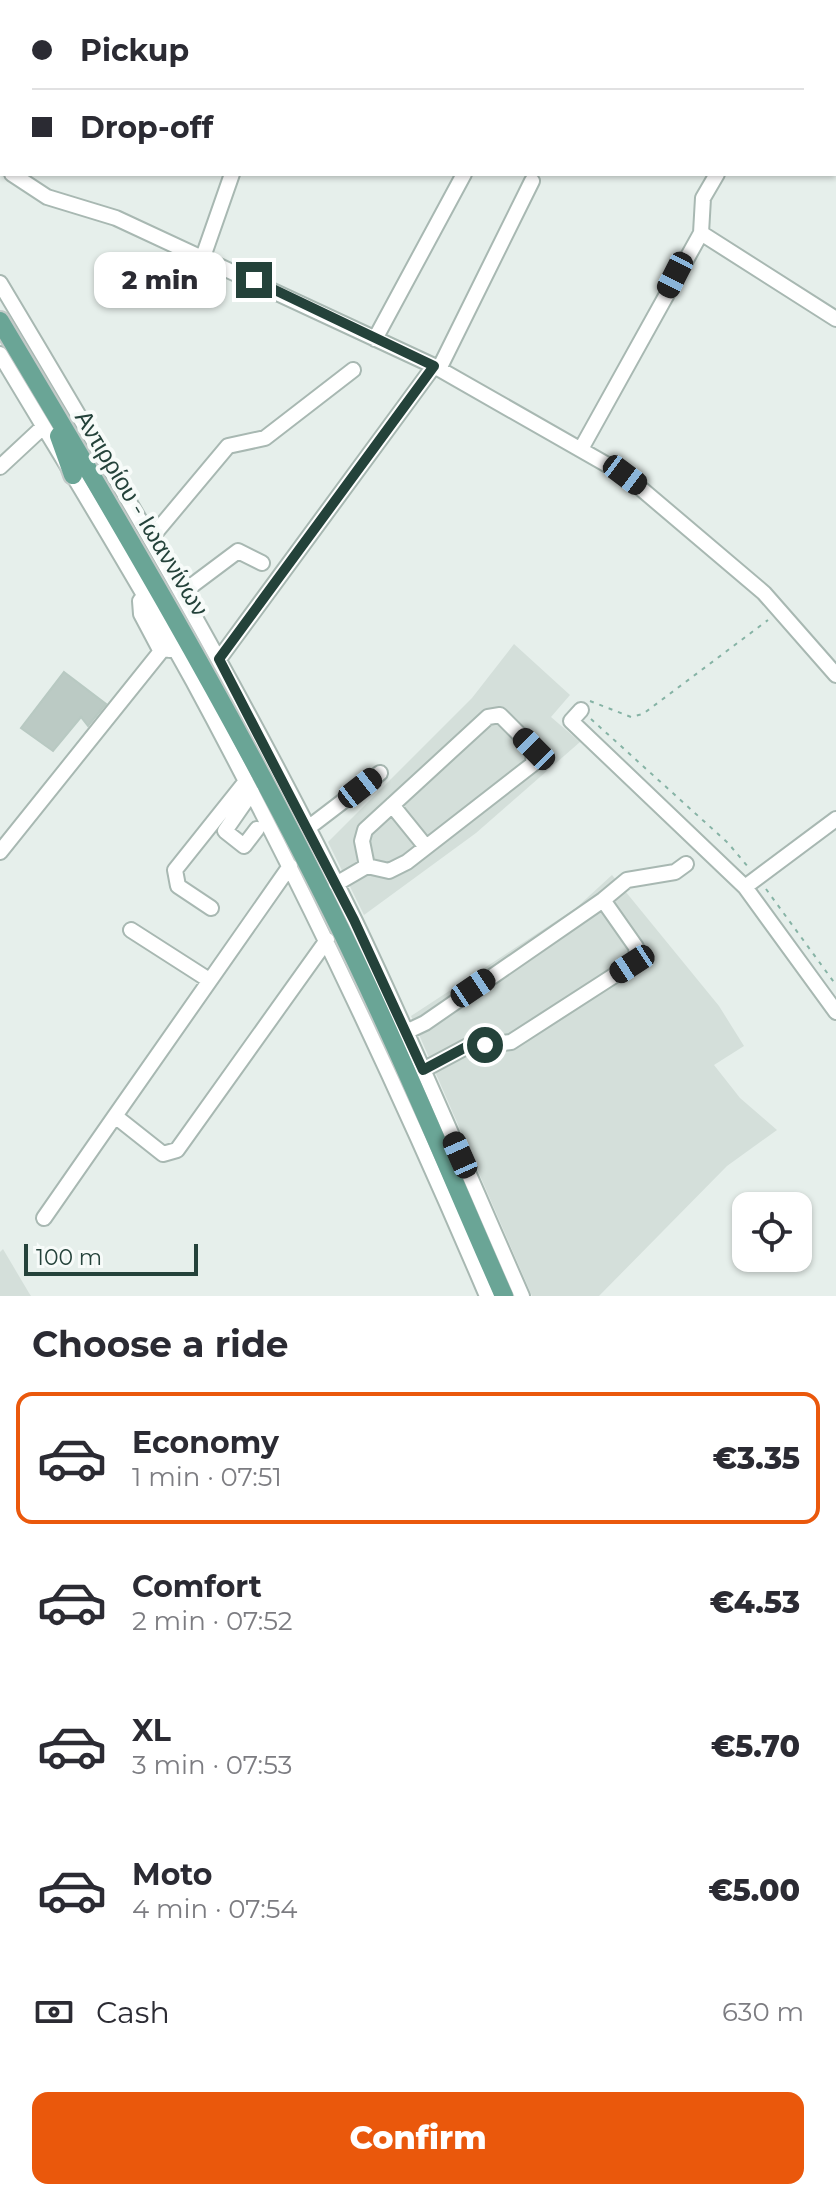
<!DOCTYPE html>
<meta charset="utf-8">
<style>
:root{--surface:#fff;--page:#f7f7f7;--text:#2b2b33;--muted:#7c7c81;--line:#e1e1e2;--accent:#ea580c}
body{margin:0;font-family:Montserrat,sans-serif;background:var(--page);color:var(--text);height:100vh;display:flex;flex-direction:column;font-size:30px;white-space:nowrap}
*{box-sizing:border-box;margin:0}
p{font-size:26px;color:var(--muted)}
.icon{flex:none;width:44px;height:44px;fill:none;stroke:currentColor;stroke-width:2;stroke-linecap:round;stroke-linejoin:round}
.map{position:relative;height:1296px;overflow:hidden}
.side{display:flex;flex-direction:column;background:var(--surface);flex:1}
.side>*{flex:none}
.banner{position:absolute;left:0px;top:0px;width:836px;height:176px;box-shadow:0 2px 6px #0004;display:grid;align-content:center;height:176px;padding:0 32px;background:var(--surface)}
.fabs{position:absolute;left:732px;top:1192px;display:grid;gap:16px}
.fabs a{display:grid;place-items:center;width:80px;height:80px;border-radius:16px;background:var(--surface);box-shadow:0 2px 6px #0004;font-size:40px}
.scale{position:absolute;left:24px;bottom:20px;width:174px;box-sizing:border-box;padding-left:8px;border:4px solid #24423a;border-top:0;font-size:22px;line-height:28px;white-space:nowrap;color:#24423a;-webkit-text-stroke:6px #f7fbf9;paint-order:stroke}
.end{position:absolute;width:36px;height:36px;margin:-18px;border:10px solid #24423a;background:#fff;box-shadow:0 0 0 4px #fff}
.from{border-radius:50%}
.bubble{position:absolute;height:56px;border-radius:16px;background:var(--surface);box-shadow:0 2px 6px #0004;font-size:26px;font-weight:800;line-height:56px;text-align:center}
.car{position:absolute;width:24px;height:48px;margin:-24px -12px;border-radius:10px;box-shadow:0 0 6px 2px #0007;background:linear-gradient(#222 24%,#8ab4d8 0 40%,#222 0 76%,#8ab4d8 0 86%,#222 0)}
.banner b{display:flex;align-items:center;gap:28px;height:76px;font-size:30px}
.banner b+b{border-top:2px solid var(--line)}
.banner i{width:20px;height:20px;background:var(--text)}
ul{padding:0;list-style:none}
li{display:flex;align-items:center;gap:24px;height:132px;margin:0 16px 12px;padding:0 16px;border:4px solid transparent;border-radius:16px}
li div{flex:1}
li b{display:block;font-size:30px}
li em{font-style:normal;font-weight:800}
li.active{border-color:var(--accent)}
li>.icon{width:72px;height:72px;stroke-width:1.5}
h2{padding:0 32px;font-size:36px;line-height:96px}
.pay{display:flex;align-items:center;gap:20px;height:88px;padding:0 32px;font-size:30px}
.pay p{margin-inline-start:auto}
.button{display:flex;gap:16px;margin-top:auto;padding:16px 32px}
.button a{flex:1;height:92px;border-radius:16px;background:var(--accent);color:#fff;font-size:32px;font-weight:800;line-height:92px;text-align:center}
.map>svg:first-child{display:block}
</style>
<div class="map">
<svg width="836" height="1296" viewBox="0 0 836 1296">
<rect width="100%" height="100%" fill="#e6efeb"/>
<!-- built -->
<path fill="#d4dfda" d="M514,644L570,695L551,717L580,742L476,833L364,915L328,842L472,698Z
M612,875L719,1006L744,1046L714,1065L740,1098L777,1130L727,1166L599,1296H532L411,1016L576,908Z
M3,1249L29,1293L31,1296H0V1252Z"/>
<!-- building -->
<path fill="#bbcac4" stroke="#b8c9c2" stroke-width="2" d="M64,672L106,704L88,726L81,717L53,751L21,728Z"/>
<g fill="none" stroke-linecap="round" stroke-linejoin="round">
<defs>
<path id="minor" d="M168,0L173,2
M32,2L33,0
M63,2L65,0
M324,2L325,0
M824,2L826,0
M0,110L2,107
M0,163L2,165
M12,174L47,197L116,218L434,366L625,475L764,593L836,675
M701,233L836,319
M203,257L232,174
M0,283C125,492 248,702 355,921C414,1044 467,1171 522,1296
M375,339L464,174
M0,354C65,463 132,570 193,681C301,881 398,1087 487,1296
M439,369L532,181
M581,449L701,233L703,198L717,174
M0,467L43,427
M151,538L228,446L265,438L353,370
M182,593L238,551L262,563
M145,595L140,601L141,614L159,648L170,650
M219,659L434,366
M581,710L571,721L745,887
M252,792L225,831L244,846L257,829
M392,805L426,847
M836,819L745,887L836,1012
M308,828L380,773
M0,852L162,650
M290,866L115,1116L163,1154L177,1150L327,940
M336,884L367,866L389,871L407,862L533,764L534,749L500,715L488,717L365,830L362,841L367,866
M211,908L178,886L175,870L246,781
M131,930L209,980
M406,1032L425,1023L603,900L627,880L675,872L686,864
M423,1070L466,1047L511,1042L632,964L637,957L636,947L603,900
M44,1218L115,1116"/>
<path id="major" d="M0,321C116,515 230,708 331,910C394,1036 447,1167 504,1296
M59,436L73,475"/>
</defs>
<!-- minor casing -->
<use href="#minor" stroke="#a8b8b2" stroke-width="18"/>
<!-- major casing -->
<use href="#major" stroke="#c2cac8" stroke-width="22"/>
<!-- path -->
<path stroke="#86b3a5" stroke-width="2" stroke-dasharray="4 6" stroke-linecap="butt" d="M590,701L631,717L643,714L768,620
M591,719L728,843L749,868
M766,889L836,985"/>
<!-- minor -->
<use href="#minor" stroke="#fff" stroke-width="14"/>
<!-- major -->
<use href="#major" stroke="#6aa596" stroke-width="18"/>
</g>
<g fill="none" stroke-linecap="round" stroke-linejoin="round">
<!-- route -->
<path stroke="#24423a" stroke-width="10" d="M254,280L434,366L219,659L354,920L423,1070L466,1047L485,1045"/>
</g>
<g text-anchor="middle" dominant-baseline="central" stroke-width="8" stroke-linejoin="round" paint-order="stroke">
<!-- street labels -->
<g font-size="24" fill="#24423a" stroke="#f7fbf9">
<text transform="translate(142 513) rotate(59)">Αντιρρίου - Ιωαννίνων</text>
</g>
</g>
</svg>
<div class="fabs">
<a><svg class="icon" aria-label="locate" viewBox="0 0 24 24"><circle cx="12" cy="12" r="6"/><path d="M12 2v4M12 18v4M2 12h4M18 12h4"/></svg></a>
</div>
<div class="scale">100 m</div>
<i class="end from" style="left:485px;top:1045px"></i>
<i class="end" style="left:254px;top:280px"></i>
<div class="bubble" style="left:94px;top:252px;width:132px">2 min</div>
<i class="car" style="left:675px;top:275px;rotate:207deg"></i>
<i class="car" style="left:625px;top:475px;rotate:127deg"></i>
<i class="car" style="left:534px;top:749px;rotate:315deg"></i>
<i class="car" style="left:360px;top:788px;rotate:52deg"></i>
<i class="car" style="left:632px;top:964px;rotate:237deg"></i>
<i class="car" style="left:473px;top:988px;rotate:56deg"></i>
<i class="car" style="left:460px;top:1155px;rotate:336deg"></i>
<div class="banner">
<b><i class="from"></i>Pickup</b>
<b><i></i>Drop-off</b>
</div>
</div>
<section class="side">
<h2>Choose a ride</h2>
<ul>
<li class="active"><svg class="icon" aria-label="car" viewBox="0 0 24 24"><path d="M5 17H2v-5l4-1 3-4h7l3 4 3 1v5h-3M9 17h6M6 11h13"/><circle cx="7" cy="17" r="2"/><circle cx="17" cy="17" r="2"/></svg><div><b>Economy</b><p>1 min · 07:51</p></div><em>€3.35</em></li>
<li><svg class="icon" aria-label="car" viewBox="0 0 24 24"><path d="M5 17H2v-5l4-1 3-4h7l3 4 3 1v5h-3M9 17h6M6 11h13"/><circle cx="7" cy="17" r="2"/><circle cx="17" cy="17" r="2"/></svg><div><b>Comfort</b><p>2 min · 07:52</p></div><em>€4.53</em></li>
<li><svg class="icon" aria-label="car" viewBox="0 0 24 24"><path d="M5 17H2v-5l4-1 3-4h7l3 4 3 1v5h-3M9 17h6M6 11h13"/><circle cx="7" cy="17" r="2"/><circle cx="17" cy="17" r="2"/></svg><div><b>XL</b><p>3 min · 07:53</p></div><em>€5.70</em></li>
<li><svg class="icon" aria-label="car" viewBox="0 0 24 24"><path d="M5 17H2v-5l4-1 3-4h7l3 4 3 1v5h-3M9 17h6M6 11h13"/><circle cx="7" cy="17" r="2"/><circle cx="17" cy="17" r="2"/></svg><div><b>Moto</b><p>4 min · 07:54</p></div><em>€5.00</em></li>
</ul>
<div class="pay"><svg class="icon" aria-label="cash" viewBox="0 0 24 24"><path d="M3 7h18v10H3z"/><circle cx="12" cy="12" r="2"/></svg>Cash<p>630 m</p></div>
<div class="button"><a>Confirm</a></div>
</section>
